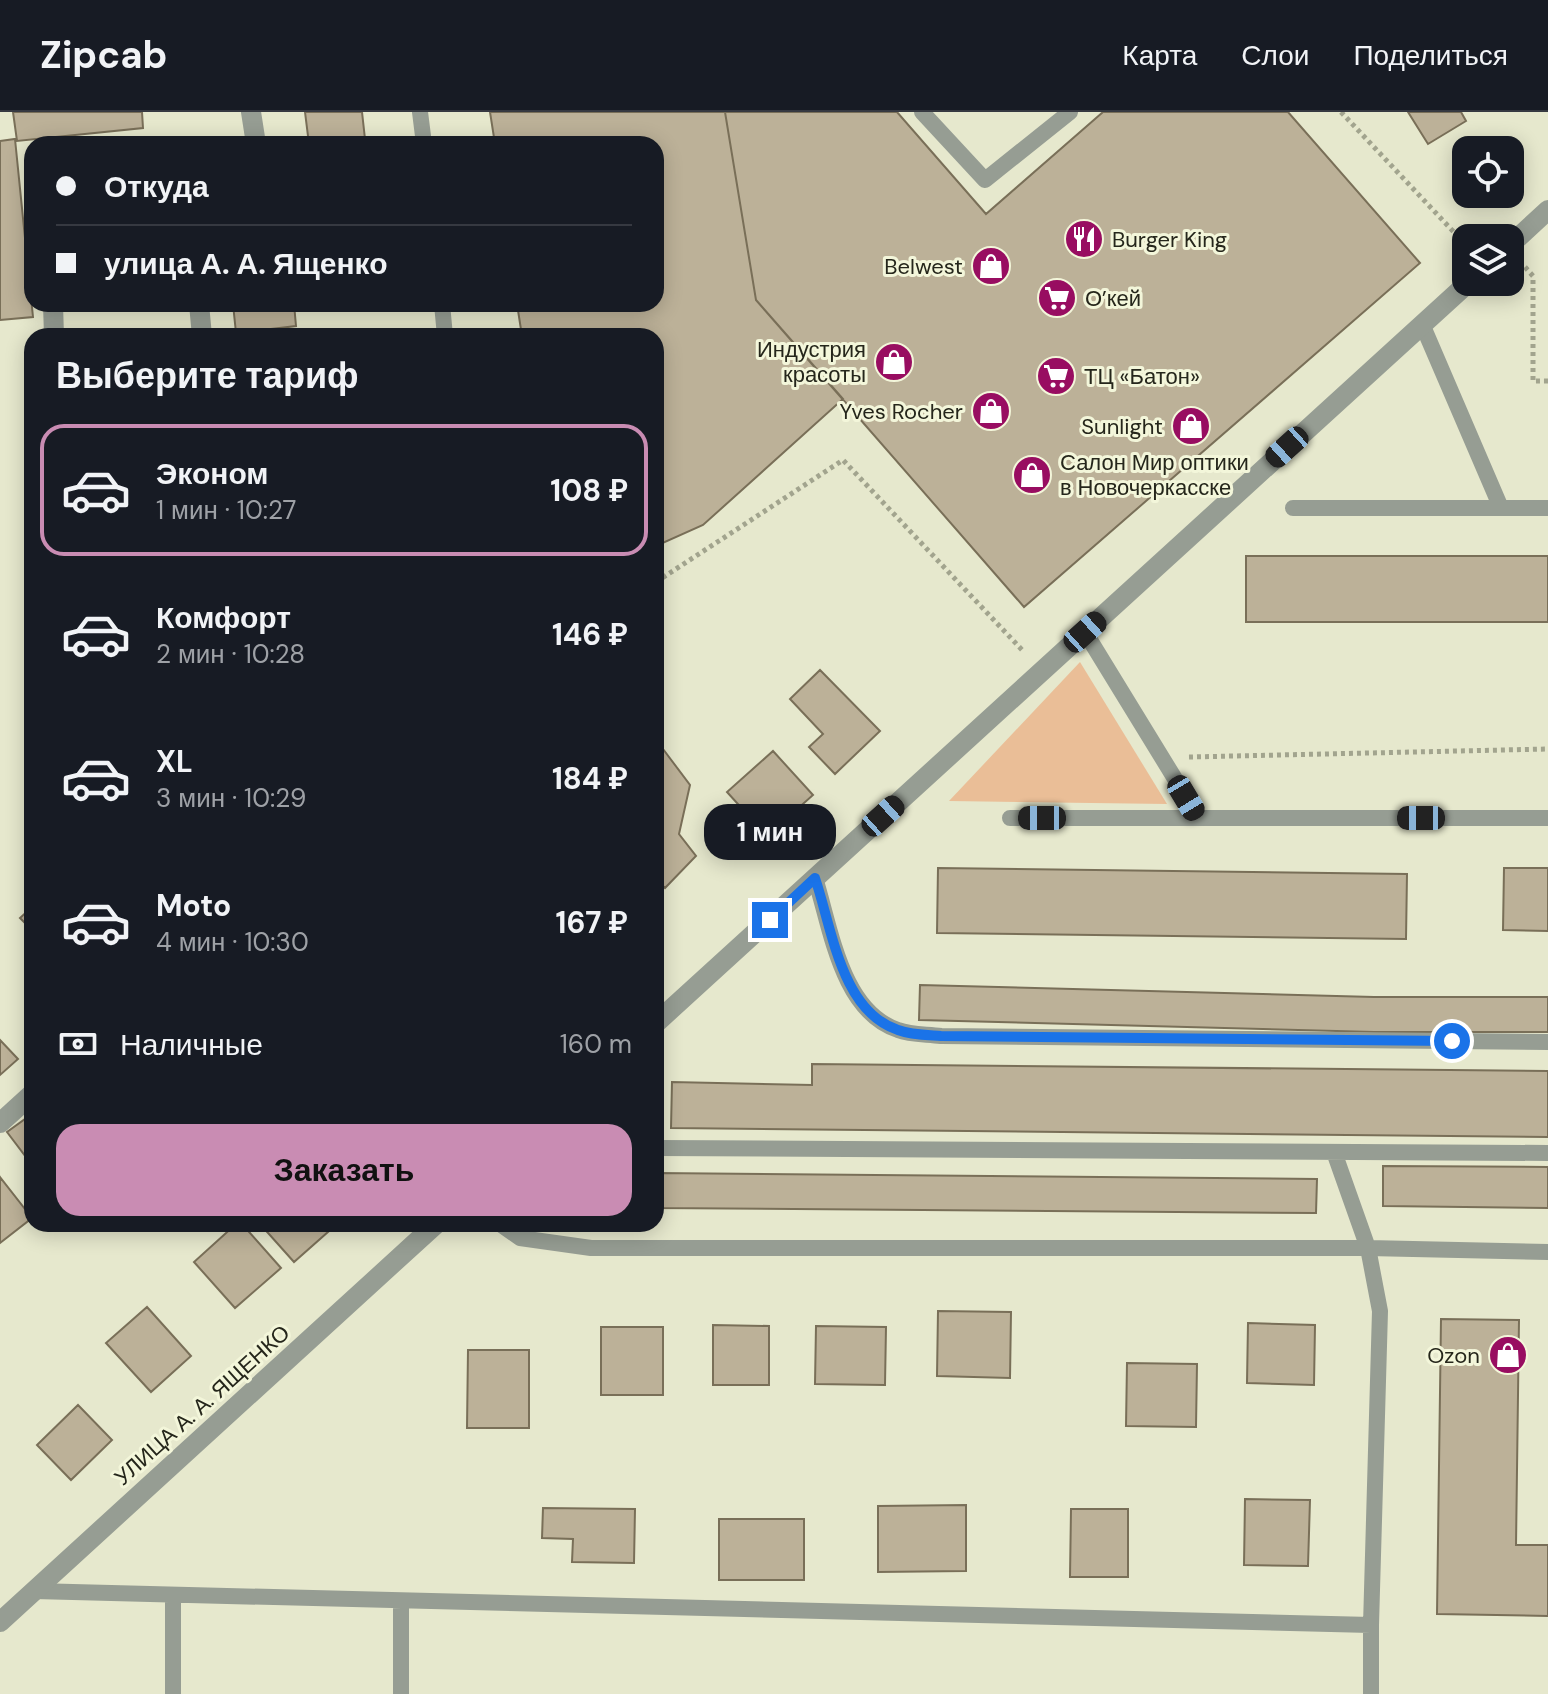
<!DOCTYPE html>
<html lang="ru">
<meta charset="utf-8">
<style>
:root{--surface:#171b24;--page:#242831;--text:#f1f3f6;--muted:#9ea1a6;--line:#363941;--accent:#c98cb3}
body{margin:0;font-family:"DM Sans",sans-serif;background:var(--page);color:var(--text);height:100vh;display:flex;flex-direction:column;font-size:30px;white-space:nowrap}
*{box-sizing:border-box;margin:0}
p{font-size:26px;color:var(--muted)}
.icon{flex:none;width:44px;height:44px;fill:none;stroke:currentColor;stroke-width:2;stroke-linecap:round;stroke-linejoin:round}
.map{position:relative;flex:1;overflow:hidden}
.panel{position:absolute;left:24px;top:216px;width:640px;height:904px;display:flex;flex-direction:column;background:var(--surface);border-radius:24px;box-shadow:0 4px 20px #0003}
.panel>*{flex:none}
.banner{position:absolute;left:24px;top:24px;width:640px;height:176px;border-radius:24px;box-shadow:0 4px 20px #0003;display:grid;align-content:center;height:176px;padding:0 32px;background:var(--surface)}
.tools{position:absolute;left:1452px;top:24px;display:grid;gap:16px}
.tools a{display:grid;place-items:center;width:72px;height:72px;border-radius:16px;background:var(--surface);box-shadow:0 4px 20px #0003;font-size:40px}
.end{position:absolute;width:36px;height:36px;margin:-18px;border:10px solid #1a73e8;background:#fff;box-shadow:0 0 0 4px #fff}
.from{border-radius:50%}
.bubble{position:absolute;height:56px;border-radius:24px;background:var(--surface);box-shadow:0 4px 20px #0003;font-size:26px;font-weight:700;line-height:56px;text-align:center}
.car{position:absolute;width:24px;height:48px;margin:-24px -12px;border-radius:10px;box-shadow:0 0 6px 2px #0007;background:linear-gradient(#222 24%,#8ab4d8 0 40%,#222 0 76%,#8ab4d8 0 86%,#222 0)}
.banner b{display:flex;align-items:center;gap:28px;height:76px;font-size:30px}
.banner b+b{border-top:2px solid var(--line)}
.banner i{width:20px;height:20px;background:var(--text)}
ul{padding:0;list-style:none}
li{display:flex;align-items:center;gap:24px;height:132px;margin:0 16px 12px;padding:0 16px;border:4px solid transparent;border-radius:24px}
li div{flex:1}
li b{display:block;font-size:30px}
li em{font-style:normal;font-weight:700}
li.on{border-color:var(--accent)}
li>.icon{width:72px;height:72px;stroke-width:1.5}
h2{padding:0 32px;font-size:36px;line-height:96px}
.pay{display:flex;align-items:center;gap:20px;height:88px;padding:0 32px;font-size:30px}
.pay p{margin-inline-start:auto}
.cta{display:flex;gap:16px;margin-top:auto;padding:16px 32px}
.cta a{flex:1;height:92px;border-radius:24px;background:var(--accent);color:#111;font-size:32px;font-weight:700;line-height:92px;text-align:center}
header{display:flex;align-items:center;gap:48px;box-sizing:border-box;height:112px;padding:0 40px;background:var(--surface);border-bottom:2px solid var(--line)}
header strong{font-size:38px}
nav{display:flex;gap:44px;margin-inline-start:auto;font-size:28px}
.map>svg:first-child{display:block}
</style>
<header>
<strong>Zipcab</strong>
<nav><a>Карта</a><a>Слои</a><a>Поделиться</a></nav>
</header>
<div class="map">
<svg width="1548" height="1582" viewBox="0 0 1548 1582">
<rect width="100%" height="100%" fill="#e6e8cd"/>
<!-- green -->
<path fill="#eabe97" d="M1080,550L1167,692L949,689Z"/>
<!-- building -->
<path fill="#bcb198" stroke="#796f58" stroke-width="2" d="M13,0H142L143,16L17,29Z
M305,0H362L365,27L309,32Z
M490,0H725L756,188L843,287L703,413L656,434V224H522L517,192H656V32H495Z
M725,0H897L986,102L1103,0H1288L1420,151L1024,495L756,188Z
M1408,0H1461L1466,9L1428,32Z
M15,27L33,205L0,208V29Z
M233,192H294L296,214L236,221Z
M1246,444H1548V510H1246Z
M820,558L880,619L835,662L809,635L823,622L790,587Z
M660,633L690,673L679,722L696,744L665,776L656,767V636Z
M773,639L813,683L767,724L727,680Z
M938,756L1407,762L1406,827L937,821Z
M1504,756H1548V819L1503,818Z
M32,795V818L20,806Z
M920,873L1374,885H1548V920H1374L919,908Z
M0,928L18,947L0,963Z
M812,952L1548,959V1025L671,1016L672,970L812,973Z
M32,1002V1053L7,1020Z
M1383,1054L1548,1055V1096L1383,1094Z
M656,1061L1317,1067L1316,1101L656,1096Z
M0,1065L32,1106L0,1131Z
M236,1112H242L281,1156L235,1196L194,1150Z
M260,1112H337L294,1150Z
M147,1195L191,1244L151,1280L106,1231Z
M938,1199L1011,1200L1010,1266L937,1264Z
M1441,1207L1519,1208L1516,1433H1548V1504L1437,1502Z
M1248,1211L1315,1213L1314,1273L1247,1271Z
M713,1213L769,1214V1273H713Z
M816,1214L886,1215L885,1273L815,1272Z
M601,1215H663V1283H601Z
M468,1238H529V1316H467Z
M1127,1251L1197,1252L1196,1315L1126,1314Z
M78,1293L112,1328L71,1368L37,1333Z
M1245,1387L1310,1388L1308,1454L1244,1453Z
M966,1393V1459L878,1460V1394Z
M543,1396L635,1397L634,1451L572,1450L573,1427L542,1426Z
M1071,1397H1128V1465H1070Z
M719,1407H804V1468H719Z"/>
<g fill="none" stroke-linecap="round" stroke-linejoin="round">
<!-- path -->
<path stroke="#a2a48e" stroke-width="5" stroke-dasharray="4 4" stroke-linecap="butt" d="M1341,0L1466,133
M1525,155L1533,164V269H1548
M656,470L843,348L1024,540
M1189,645L1548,637"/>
<!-- lane -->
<path stroke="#969d93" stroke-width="16" d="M420,0L424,32
M922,0L985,68L1070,0
M442,192L445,224
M1422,212L1501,396
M1293,396H1548
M1085,520L1199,706
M1010,706H1548
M815,766C831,816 841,899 898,918C911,923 927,922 941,924L1548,930
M656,1036L1548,1041
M500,1112L520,1126L591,1136H1368L1548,1140
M34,1479L1371,1513L1380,1199L1368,1136L1334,1040
M173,1483V1582
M401,1491V1582
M1371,1582V1513"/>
<!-- street -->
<path stroke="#969d93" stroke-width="20" d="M251,0L256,32
M1510,133L1548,98
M53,192L54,224
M199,192L202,224
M656,911L1469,170
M0,1011L32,982
M0,1510L436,1112"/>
</g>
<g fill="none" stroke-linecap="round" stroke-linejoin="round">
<!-- route -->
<path stroke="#1a73e8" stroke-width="10" d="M770,808L815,766C832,816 841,899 898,918C911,923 927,923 941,924L1452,929"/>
</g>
<!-- icons -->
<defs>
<symbol id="restaurant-disc" viewBox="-11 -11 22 22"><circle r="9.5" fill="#980d61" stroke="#f3f6da"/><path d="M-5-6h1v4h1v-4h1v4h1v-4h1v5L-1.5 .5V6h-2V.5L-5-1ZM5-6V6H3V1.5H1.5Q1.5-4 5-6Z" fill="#fff"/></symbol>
<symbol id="shop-disc" viewBox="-11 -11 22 22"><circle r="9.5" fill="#980d61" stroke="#f3f6da"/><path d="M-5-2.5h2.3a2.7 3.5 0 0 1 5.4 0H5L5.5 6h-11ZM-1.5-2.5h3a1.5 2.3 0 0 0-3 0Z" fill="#fff"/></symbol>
<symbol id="supermarket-disc" viewBox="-11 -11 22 22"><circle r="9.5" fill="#980d61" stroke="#f3f6da"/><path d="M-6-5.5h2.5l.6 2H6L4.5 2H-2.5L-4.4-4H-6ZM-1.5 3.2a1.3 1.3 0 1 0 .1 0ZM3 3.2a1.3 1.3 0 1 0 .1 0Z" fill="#fff"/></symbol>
</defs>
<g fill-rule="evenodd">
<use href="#restaurant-disc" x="1062" y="105" width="44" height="44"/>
<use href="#shop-disc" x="969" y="132" width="44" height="44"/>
<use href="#supermarket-disc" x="1035" y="164" width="44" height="44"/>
<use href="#shop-disc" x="872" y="228" width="44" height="44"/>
<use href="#supermarket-disc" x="1034" y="242" width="44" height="44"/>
<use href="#shop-disc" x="969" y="277" width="44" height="44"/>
<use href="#shop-disc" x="1169" y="292" width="44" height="44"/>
<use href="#shop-disc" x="1010" y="341" width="44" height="44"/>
<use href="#shop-disc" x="1486" y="1221" width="44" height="44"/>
</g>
<g text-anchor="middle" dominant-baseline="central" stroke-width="6" stroke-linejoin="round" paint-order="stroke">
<!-- poi labels -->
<g font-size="22" fill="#25261b" stroke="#f3f6da" text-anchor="end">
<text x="1112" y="127" text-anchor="start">Burger King</text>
<text x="963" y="154">Belwest</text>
<text x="1085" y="186" text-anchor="start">О’кей</text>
<text x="866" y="237">Индустрия<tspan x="866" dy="25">красоты</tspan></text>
<text x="1084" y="264" text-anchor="start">ТЦ «Батон»</text>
<text x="963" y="299">Yves Rocher</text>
<text x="1163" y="314">Sunlight</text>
<text x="1060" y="350" text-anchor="start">Салон Мир оптики<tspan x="1060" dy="25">в Новочеркасске</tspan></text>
<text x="1480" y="1243">Ozon</text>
</g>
<!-- street labels -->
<g font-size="22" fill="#25261b" stroke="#f3f6da">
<text transform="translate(202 1293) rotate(-42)">УЛИЦА А. А. ЯЩЕНКО</text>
</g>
</g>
</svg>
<div class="tools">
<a><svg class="icon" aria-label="locate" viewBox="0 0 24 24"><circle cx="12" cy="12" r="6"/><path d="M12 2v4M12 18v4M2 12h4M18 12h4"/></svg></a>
<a><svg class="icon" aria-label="layers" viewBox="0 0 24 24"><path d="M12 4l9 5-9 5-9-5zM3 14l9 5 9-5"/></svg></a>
</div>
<i class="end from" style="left:1452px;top:929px"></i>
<i class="end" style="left:770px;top:808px"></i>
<div class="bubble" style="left:704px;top:692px;width:132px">1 мин</div>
<i class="car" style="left:1287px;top:335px;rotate:228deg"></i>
<i class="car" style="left:1085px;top:520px;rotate:48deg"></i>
<i class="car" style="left:1186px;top:686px;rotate:149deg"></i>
<i class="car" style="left:883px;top:704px;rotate:48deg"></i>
<i class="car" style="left:1042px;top:706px;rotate:270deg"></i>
<i class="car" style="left:1421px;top:706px;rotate:270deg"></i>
<div class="banner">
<b><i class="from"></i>Откуда</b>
<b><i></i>улица А. А. Ященко</b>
</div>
<section class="panel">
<h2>Выберите тариф</h2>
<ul>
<li class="on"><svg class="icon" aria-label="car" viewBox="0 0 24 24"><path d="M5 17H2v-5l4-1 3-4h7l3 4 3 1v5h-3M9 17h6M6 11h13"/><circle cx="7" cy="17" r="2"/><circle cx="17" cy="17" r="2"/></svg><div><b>Эконом</b><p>1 мин · 10:27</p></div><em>108 ₽</em></li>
<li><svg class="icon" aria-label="car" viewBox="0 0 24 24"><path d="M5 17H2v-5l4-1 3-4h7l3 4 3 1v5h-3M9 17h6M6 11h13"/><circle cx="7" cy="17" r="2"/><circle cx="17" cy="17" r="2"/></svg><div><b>Комфорт</b><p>2 мин · 10:28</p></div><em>146 ₽</em></li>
<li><svg class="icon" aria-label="car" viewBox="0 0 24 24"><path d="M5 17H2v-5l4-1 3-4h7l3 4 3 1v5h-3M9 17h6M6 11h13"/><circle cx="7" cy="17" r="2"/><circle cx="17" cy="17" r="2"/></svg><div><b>XL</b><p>3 мин · 10:29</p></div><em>184 ₽</em></li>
<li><svg class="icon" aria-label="car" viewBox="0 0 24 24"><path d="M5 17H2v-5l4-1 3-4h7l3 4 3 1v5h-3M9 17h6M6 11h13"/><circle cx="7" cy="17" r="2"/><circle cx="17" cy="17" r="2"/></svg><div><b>Moto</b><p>4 мин · 10:30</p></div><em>167 ₽</em></li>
</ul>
<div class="pay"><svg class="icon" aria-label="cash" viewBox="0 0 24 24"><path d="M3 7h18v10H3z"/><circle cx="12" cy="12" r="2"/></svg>Наличные<p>160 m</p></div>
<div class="cta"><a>Заказать</a></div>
</section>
</div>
